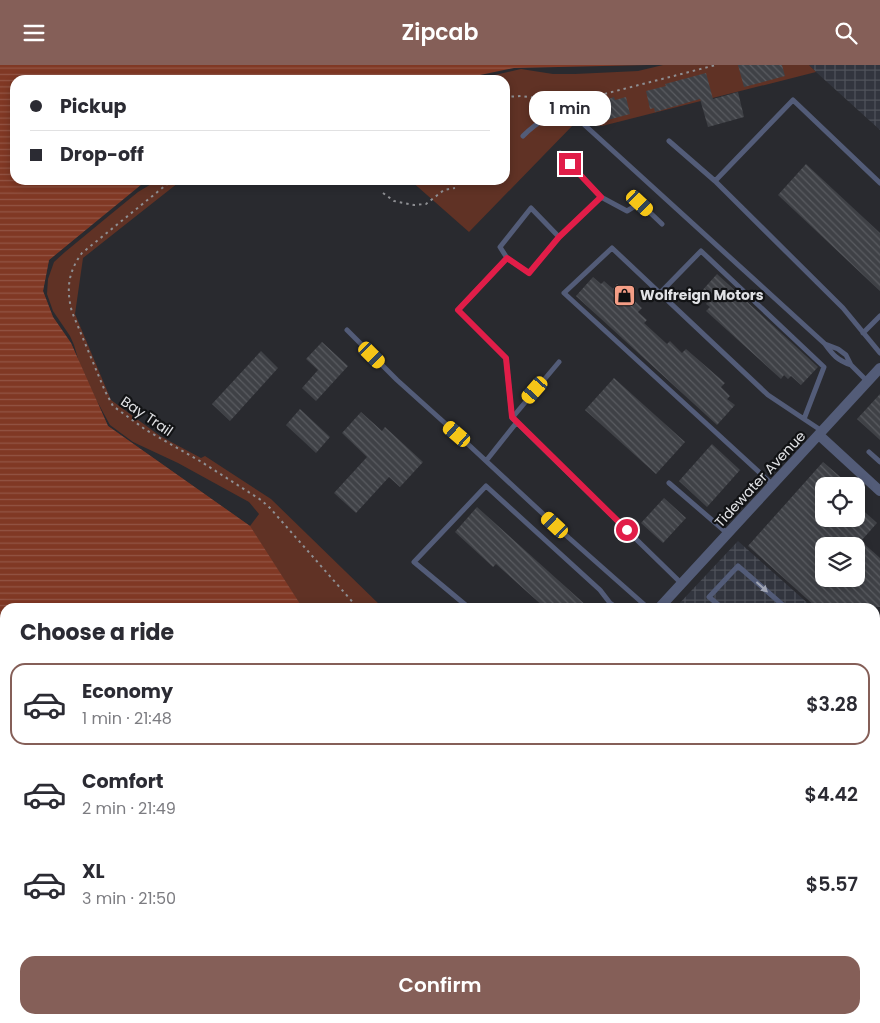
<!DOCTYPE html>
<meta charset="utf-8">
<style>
:root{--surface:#fff;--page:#f2f2f3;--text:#2b2b33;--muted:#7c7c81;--line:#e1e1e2;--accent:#855f58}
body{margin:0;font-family:Poppins,sans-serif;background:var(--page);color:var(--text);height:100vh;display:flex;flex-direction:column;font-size:19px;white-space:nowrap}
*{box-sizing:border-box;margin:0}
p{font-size:16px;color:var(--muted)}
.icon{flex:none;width:28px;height:28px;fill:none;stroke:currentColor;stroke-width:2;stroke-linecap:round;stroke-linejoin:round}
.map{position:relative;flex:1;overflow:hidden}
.panel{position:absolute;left:0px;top:538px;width:880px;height:421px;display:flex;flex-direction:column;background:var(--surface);border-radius:15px 15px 0 0;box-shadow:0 2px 8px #0003}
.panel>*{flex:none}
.guide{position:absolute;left:10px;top:10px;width:500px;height:110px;border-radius:15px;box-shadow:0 2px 8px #0003;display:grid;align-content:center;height:110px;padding:0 20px;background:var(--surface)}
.fabs{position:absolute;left:815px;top:412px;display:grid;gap:10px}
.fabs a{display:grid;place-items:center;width:50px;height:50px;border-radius:10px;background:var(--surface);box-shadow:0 2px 8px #0003;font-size:25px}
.end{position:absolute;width:22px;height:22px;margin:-11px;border:6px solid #e11d48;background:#fff;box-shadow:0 0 0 2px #fff}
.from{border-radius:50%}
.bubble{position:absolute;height:35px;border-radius:15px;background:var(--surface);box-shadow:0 2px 8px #0003;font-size:16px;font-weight:600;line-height:35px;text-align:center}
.car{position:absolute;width:15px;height:30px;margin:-15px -8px;border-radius:6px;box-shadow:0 0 4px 1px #0007;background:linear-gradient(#f5c518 24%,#345 0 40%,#f5c518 0 76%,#345 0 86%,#f5c518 0)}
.guide b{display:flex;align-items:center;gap:18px;height:48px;font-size:19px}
.guide b+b{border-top:1px solid var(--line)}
.guide i{width:12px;height:12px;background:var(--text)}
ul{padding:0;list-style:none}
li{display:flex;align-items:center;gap:15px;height:82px;margin:0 10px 8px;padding:0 10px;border:2px solid transparent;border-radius:15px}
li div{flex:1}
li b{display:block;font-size:19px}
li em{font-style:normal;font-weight:600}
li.current{border-color:var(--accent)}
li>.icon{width:45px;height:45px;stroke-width:1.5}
h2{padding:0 20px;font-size:22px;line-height:60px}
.primary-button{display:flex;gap:10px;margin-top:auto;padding:10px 20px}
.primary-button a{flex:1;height:58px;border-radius:15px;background:var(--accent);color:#fff;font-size:20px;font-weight:600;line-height:58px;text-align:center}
header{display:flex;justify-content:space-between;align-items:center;height:65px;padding:0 20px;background:var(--accent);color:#fff;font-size:22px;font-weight:600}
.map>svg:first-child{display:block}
</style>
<header><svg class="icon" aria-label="menu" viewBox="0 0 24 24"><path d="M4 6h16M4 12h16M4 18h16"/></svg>Zipcab<svg class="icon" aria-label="search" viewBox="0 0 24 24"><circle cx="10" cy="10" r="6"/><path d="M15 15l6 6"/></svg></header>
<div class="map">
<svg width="880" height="958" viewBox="0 0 880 958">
<defs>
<pattern id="industrial-grid" width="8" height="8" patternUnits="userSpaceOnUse" patternTransform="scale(1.25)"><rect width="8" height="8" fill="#32353e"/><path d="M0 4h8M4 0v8" fill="none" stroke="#4f525a"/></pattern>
<pattern id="water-rules" width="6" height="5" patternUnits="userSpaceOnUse" patternTransform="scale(1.25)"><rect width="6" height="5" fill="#803824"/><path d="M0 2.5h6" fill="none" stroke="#925444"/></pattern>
<pattern id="building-back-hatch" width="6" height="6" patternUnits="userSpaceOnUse" patternTransform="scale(1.25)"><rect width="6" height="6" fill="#3f4146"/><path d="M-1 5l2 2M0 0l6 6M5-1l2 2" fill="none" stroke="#5a5c61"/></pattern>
</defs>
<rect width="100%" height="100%" fill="#292a2f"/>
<!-- industrial -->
<path fill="url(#industrial-grid)" d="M809,0H880V65L816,7Z
M738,476L812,542H676Z
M875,600L880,604V876L875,880Z
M474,954H781L776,958H477Z"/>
<!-- park -->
<path fill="#603225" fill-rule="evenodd" d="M663,0H809L816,7L602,61L575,58L469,167L410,115H505V15H339L437,10L486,12L521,4L553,9H575L638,6Z
M0,65L15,115L89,162L49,195L43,226L53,252L71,278L79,297L74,280L70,271L53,246L47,229L48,214L54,197L65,187L82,173L105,154L138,127L158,115H185L178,118L83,193L75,249L111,335L160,371L201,393L205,391L271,434L382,542H5V954H474L477,958H0ZM97,336L110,360L133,377L178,398L249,437L259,449L250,461L108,361Z"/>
<!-- water -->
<path fill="url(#water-rules)" d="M0,0H647L514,3L456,15H15V115H147L49,195L43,226L53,252L71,278L108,361L250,461L302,542H5V877L0,879Z"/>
<!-- building -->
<path fill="url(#building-back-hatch)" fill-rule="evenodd" d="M738,0H782L785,11L744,22Z
M706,8L713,34L738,27L744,52L708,62L700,34L655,47L654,43L650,44L646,26L666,21L665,19Z
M614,32L615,35L626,32L630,49L604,56L599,37Z
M806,99L880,168V226L778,130Z
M717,209L818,302L801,320L791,311L788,314L784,310L781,314L706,246L710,242L706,239L708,236L700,228Z
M593,212L601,219L604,216L613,224L617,219L642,243L638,247L647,255L644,258L667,279L670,276L682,288L686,284L725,318L721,322L730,331L727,334L735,340L717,360L576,231Z
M322,277L348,301L316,336L302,323L318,305L306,294Z
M261,286L278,303L230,356L212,339Z
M614,313L685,377L656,409L585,345Z
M880,329V375L857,354Z
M300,344L330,372L316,388L286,360Z
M361,347L382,366L385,362L423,397L400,422L389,412L356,448L334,428L367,392L342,368Z
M712,379L740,405L707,442L679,416Z
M823,397L851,421H824V454H856V439L877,458L861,476L880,493V542H816L748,481ZM824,481H856V514H824Z
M664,433L686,453L663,478L641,458Z
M477,442L588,542H544L496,499L493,502L455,467Z"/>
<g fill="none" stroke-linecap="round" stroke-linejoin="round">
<!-- path -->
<path stroke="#8e8f93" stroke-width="2" stroke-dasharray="2.5 4" stroke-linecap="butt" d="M505,32L521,31L537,33L545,43
M545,44C555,38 565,39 576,42L581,35L716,0
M174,115L166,120L82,188C68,207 66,224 72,247L105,326L113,341L146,365L200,396L261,435L270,443L357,542
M453,115L455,117
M383,128L394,136L414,140L426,139L444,125L455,123
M0,906L5,904
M384,954L388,958
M469,954L473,958"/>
<!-- service -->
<path stroke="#535c78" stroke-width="5" d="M523,71C534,60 554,44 571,50C574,51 576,53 578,54L825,279C833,290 837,295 851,300
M669,76L715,116
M880,118L793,35L715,116L843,243L880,288
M601,132L627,146L640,138L662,159
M559,172L601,132L560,88
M507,193L529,208L559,172L531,143L500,182L507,193L458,245L506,293L512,353L681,518
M660,228L701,186L824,302L804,354
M347,265L397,315L457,369L569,473L647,542
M863,268L880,251
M825,279L838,284L846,290L851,300L868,317
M512,353L559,297
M869,387L880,397
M486,396L517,357
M669,418L727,468
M772,419L564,228L612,183L768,330L822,366
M468,542L414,497L486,421L600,525L610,538L616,542
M721,542L709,532L738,501L785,542
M875,622L880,627
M875,679L880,683
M875,781L880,785
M875,795L880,790
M875,842L880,847
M875,870L880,875
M684,954L688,958
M722,954L726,958
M577,958L581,954
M610,958L614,954
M645,958L649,954
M676,958L679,954
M743,958L748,954"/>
<!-- minor -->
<path stroke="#535c78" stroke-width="10" d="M819,370L880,426
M660,542L880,303"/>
<!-- secondary -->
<path stroke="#6a77a4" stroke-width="14" d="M875,927L880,923
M837,958L842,954"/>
</g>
<!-- one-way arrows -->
<defs><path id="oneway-solid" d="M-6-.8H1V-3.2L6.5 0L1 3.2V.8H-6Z" transform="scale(1.25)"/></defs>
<use fill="#a1a6b4" href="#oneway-solid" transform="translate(762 522) rotate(42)"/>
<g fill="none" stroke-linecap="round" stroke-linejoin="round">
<!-- route -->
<path stroke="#e11d48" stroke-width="6" d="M570,99L601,132L559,172L529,208L507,193L458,245L506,293L512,352L627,465"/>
</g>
<!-- icons -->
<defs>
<symbol id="shop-square" viewBox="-11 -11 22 22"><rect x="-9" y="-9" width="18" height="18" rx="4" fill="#f49e86" stroke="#121315"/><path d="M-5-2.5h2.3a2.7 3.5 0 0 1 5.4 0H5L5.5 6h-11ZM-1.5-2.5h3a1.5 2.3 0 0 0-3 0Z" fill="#111"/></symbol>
</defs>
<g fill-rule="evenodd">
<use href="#shop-square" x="612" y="218" width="25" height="25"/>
</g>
<g text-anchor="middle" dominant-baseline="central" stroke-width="4.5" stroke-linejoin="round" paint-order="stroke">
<!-- poi labels -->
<g font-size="14" font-weight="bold" fill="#e1e2e5" stroke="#121315" text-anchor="start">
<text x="640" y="230">Wolfreign Motors</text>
</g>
<!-- street labels -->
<g font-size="14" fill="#e1e2e5" stroke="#121315">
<text transform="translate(147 351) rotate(34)">Bay Trail</text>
<text transform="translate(760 414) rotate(-47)">Tidewater Avenue</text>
</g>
</g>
</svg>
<div class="fabs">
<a><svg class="icon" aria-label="locate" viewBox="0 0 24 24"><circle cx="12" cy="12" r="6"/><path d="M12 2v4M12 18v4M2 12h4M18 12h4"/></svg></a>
<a><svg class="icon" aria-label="layers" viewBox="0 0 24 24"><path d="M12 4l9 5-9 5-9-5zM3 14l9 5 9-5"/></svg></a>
</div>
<i class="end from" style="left:627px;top:465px"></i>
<i class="end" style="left:570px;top:99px"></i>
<div class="bubble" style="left:529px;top:26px;width:82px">1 min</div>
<i class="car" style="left:640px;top:138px;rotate:133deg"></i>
<i class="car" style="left:372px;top:290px;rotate:135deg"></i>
<i class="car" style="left:535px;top:325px;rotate:221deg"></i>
<i class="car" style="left:457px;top:369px;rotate:311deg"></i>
<i class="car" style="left:555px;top:460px;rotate:313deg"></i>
<div class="guide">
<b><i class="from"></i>Pickup</b>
<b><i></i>Drop-off</b>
</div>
<section class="panel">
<h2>Choose a ride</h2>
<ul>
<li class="current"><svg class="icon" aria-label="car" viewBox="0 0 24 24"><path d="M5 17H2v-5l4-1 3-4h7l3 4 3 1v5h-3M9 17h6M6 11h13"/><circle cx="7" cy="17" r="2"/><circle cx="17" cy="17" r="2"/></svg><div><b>Economy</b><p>1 min · 21:48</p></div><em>$3.28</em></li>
<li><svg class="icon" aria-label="car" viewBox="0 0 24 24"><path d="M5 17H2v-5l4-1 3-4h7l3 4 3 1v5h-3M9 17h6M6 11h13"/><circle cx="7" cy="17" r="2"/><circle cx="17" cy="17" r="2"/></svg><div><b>Comfort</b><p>2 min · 21:49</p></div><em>$4.42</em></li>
<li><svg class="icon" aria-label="car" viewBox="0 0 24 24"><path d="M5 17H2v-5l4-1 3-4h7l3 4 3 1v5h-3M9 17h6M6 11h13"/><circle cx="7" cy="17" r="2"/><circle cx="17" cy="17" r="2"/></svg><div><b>XL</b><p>3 min · 21:50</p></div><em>$5.57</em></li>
</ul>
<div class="primary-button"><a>Confirm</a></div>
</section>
</div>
